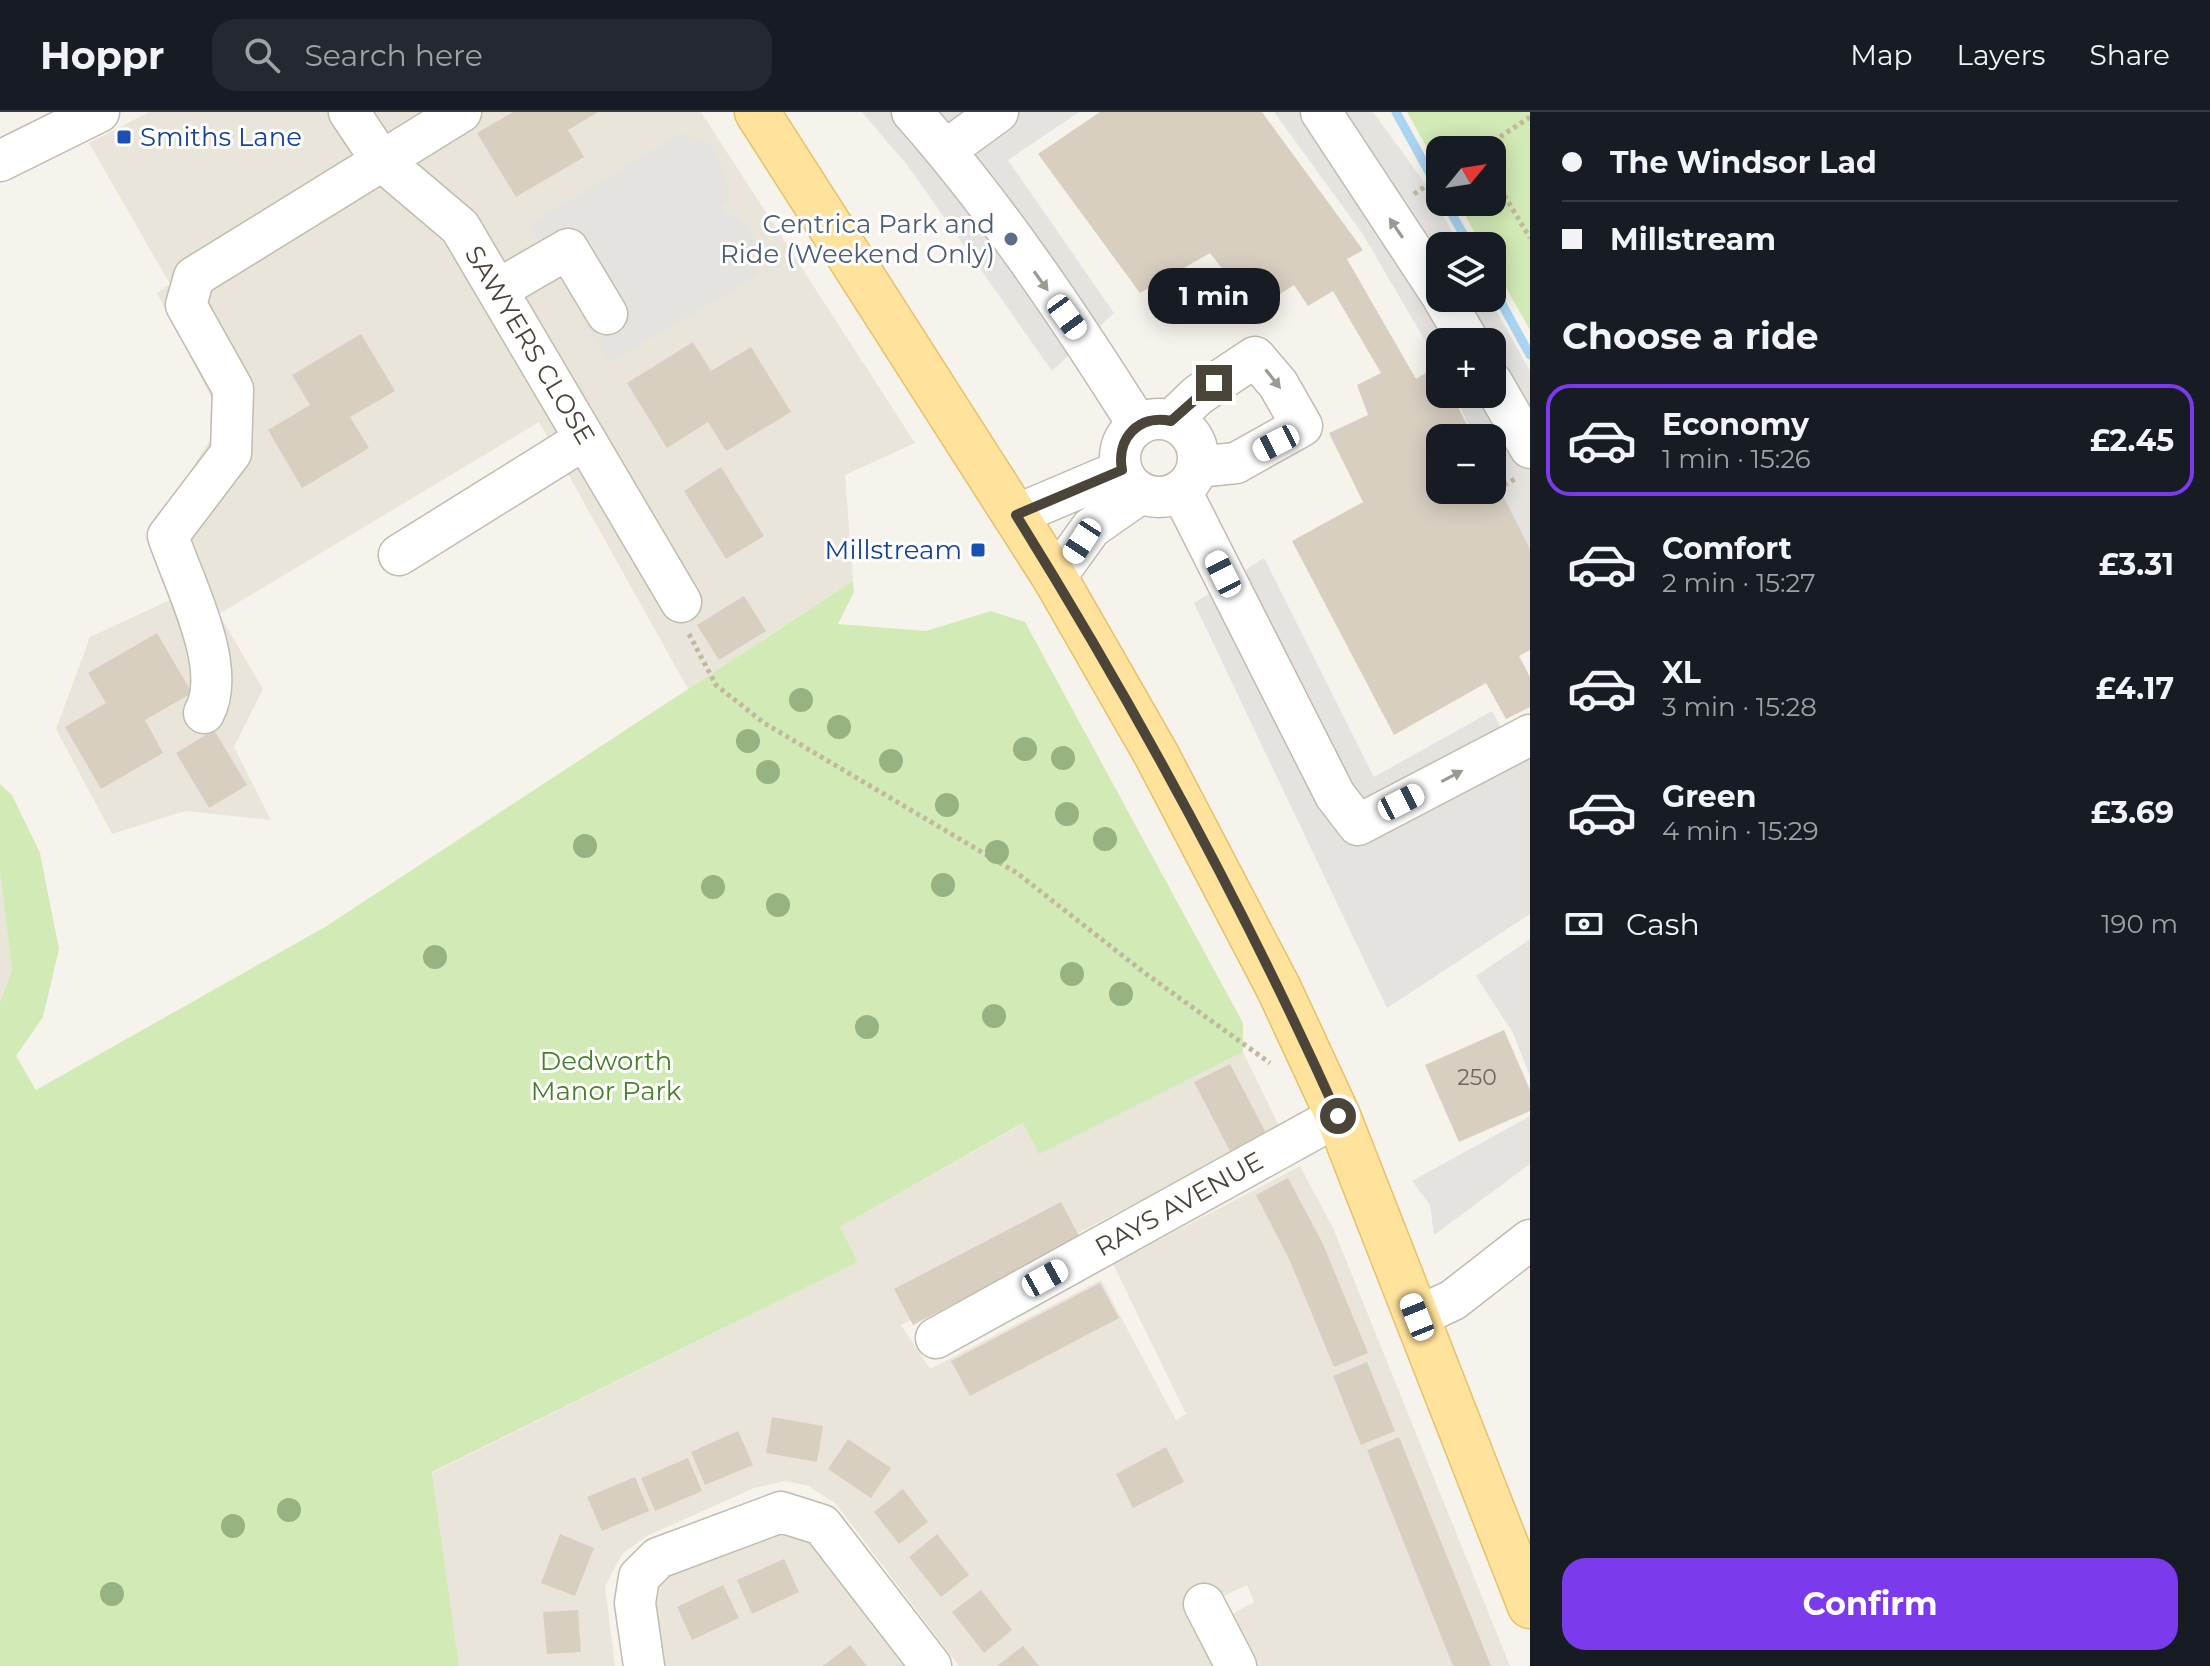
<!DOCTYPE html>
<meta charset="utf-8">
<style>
:root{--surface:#171b24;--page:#242831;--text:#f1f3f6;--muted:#9ea1a6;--line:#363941;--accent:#7c3aed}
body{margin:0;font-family:Montserrat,sans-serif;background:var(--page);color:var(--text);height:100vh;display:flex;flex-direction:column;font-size:30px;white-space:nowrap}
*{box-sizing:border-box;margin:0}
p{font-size:26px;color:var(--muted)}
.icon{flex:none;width:44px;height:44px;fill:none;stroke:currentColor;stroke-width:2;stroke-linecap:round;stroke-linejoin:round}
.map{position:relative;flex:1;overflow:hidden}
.sheet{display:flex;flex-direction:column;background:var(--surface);width:680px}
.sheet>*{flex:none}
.top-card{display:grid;align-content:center;height:176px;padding:0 32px;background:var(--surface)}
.needle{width:52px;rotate:60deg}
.controls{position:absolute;left:1426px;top:24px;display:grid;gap:16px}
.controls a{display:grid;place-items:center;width:80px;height:80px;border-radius:16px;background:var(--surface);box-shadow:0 4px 20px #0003;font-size:40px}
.end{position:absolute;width:36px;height:36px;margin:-18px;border:10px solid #4b4439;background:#fff;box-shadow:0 0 0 4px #fff}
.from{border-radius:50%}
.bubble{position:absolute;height:56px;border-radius:24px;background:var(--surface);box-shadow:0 4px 20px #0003;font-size:26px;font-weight:700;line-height:56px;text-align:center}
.car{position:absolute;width:24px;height:48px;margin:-24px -12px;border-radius:10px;box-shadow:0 0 6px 2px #0007;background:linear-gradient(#fff 24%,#345 0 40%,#fff 0 76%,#345 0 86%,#fff 0)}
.top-card b{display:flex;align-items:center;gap:28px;height:76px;font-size:30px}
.top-card b+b{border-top:2px solid var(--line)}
.top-card i{width:20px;height:20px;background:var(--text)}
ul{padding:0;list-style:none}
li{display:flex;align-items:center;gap:24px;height:112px;margin:0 16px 12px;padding:0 16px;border:4px solid transparent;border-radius:24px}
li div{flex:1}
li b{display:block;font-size:30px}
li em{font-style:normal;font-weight:700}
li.selected{border-color:var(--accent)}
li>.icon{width:72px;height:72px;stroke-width:1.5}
h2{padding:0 32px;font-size:36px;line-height:96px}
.pay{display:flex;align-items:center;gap:20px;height:88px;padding:0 32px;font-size:30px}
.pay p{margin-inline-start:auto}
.cta{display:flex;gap:16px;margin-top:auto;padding:16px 32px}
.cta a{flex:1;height:92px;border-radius:24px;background:var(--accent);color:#fff;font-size:32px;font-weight:700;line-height:92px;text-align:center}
header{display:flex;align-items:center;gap:48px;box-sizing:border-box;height:112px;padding:0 40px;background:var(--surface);border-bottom:2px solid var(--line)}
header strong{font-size:38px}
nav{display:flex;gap:44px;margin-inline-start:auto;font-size:28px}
.search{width:560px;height:72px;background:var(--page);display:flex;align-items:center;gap:20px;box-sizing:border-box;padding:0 28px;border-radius:24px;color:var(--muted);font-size:30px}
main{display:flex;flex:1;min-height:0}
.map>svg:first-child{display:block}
</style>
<header>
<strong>Hoppr</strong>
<div class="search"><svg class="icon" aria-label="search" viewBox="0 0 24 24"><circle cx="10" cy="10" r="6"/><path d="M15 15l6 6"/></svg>Search here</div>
<nav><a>Map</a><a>Layers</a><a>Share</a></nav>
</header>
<main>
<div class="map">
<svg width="1530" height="1554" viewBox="0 0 1530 1554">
<rect width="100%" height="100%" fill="#f6f3ec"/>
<!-- residential -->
<path fill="#eae5da" d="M149,0H701L915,331L845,363L853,469L688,577L539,310L219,502L263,577L234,635L271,708L185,699L112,722L56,617L90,525L172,487L150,424L210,328L211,285L157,181L170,172L89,31Z
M0,759L12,859L0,890Z
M1243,940L1280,1016L901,1213L930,1257L1101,1168L1176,1308L1186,1302L1113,1152L1300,1054L1333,1116L1510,1554H1246L1222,1508L1254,1490L1247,1473L1185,1502L1213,1554H959L836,1392L809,1374L785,1369L754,1376L647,1424L622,1442L605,1474L615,1554H459L432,1361L858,1150L840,1115L1024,1011L1039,1041Z
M772,1416L803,1421L906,1554H661L650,1476L663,1462Z"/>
<!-- green -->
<path fill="#d2eab5" d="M1407,0H1530V218L1492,151V134H1482L1458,90H1492V38H1440V59Z
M853,469L854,480L838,512L926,519L991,499L1025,510L1243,911V940L1039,1042L1023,1011L840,1115L858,1150L432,1360L459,1554H0V890L12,859L0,759V672L12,683L40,741L59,837L43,905L16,944L36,978L325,815Z"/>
<!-- parking -->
<path fill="#e5e3e0" d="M862,0H1079L1008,48L1114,201L1052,259L908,54Z
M1274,0H1373L1427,74L1460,134H1440V186H1489L1530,259V443L1492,362V326H1475L1454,282H1492V230H1440V254L1362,121Z
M681,21L711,33L726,65L729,88L722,94L727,102L740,105L756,127L748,146L758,163L609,251L529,113Z
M1264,446L1374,665L1492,599L1511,635L1530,626V802L1387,896L1194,491Z
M1530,827V964L1513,921L1476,864Z
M1530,1004V1052L1434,1123L1430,1093L1412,1069Z"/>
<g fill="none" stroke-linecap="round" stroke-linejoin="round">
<!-- stream -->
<path stroke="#a9d4f2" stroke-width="9" d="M1396,0L1440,80
M1445,90L1470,134
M1492,174L1530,243"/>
</g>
<!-- building -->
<path fill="#d8cfc1" d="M513,0H598L568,18L584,45L516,85L477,21Z
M1100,0H1262L1363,138L1347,147L1416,267L1437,254L1440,282H1451L1474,326H1440V378H1492V362L1530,437V538L1519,544L1530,565V595L1506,607L1486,571L1394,623L1292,429L1363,390L1329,321L1368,303L1357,273L1381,261L1333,179L1308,194L1294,173L1255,199L1210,141L1140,181L1038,42Z
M361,222L395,279L350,305L369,336L302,376L268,318L310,293L292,263Z
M693,230L711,259L751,235L791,300L726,339L708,310L667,336L627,271Z
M721,355L764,424L726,447L684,379Z
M744,484L766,519L719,548L697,513Z
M157,521L192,581L145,608L163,641L101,677L65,615L106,591L88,561Z
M214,618L247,673L209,696L176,641Z
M1504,918L1530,978V999L1459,1030L1425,953Z
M1230,952L1268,1025L1232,1043L1194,970Z
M1288,1066L1323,1132L1368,1241L1334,1255L1290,1149L1256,1083Z
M1061,1090L1080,1126L913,1213L894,1177Z
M1100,1171L1119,1206L970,1284L951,1249Z
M1367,1250L1395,1319L1361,1333L1333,1264Z
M772,1305L823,1314L817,1350L766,1341Z
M738,1319L753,1353L705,1373L691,1340Z
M1399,1325L1491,1554H1453L1367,1338Z
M848,1327L891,1356L871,1386L828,1357Z
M1166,1335L1184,1370L1133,1396L1116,1362Z
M688,1346L702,1379L655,1399L641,1366Z
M635,1365L649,1399L602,1419L587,1385Z
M903,1377L928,1410L899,1432L874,1400Z
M560,1422L594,1436L575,1484L541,1471Z
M937,1422L969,1463L941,1485L909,1445Z
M784,1447L799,1480L752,1502L737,1468Z
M723,1473L739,1506L692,1528L677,1495Z
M981,1478L1012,1518L984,1541L952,1500Z
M578,1498L581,1540L547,1542L543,1500Z
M850,1533L867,1554H823Z
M1023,1534L1039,1554H997Z"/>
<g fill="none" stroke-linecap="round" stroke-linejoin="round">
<defs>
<path id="minor" d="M349,0L381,48L460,115L681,490
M912,0C997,96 1070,205 1138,313
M1321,0L1440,181
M946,38L998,0
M0,49L99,0
M497,178L568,137L607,202
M1443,186L1469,230
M1492,270L1530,336
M1120 346a39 39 0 1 1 78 0a39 39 0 1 1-78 0Z
M1171,309L1198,283L1255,245L1278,272L1302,314L1236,351L1197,355
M1181,379L1335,683L1358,713L1530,623
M1016,403L1122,358
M399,443L585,327
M1055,466L1091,416L1141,381
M204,601C229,556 184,472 168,424L231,341L233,277L186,193L194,165L461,0
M1417,1205L1453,1188L1530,1128
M936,1226L1338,1004
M1204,1492L1236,1554
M644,1554L635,1491L639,1465L658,1446L781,1400L822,1413L931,1554"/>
<path id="major" d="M757,0L1055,466L1156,642L1279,877L1338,1004L1530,1494"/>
</defs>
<!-- minor casing -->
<use href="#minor" stroke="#c2bbae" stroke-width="43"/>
<!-- major casing -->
<use href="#major" stroke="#e6c16a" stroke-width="47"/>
<!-- path -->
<path stroke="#c4b79f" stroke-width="5" stroke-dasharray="4 4" stroke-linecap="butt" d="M1480,38L1530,5
M1492,63L1530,126
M1414,82L1440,65
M1504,373L1515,367
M689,522L716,573L764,611L1017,761L1146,862L1270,951"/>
<!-- minor -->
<use href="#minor" stroke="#fff" stroke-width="40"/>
<!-- major -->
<use href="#major" stroke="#ffe39c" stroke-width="44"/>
</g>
<!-- trees -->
<g fill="#97b381">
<circle cx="801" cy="588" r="12"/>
<circle cx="839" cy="615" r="12"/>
<circle cx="748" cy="629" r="12"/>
<circle cx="1025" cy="637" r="12"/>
<circle cx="1063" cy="646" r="12"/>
<circle cx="891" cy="649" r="12"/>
<circle cx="768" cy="660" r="12"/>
<circle cx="947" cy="693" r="12"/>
<circle cx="1067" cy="702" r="12"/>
<circle cx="1105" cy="727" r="12"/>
<circle cx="585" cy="734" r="12"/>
<circle cx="997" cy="740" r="12"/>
<circle cx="943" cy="773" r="12"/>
<circle cx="713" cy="775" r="12"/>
<circle cx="778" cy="793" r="12"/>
<circle cx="435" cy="845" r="12"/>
<circle cx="1072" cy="862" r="12"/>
<circle cx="1121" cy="882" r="12"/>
<circle cx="994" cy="904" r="12"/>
<circle cx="867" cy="915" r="12"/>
<circle cx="289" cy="1398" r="12"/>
<circle cx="233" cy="1414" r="12"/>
<circle cx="112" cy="1482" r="12"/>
</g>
<!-- one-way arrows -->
<defs><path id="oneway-solid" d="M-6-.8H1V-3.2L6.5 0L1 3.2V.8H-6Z" transform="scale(2)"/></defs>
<g fill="#9c9892">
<use href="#oneway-solid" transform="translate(1396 116) rotate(-124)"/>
<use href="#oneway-solid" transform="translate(1041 169) rotate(54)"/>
<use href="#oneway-solid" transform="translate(1273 267) rotate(52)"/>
<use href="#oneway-solid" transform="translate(1452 664) rotate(-28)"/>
</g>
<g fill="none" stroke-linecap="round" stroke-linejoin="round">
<!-- route -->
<path stroke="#4b4439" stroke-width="10" d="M1214,271L1171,309C1139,302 1116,326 1122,358L1016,403C1136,596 1245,797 1338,1004"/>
</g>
<!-- markers -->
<g fill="#1a4fb4" stroke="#fff" stroke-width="3">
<rect x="116" y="17" width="16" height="16" rx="4"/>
<rect x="970" y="430" width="16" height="16" rx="4"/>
</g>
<circle fill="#5c6f8a" stroke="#fff" stroke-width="3" cx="1011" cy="127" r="8"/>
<g text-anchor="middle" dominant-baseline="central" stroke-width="6" stroke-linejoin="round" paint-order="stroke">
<!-- number labels -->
<g font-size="22" fill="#6e675b">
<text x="1477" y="965">250</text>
</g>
<!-- transit labels -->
<g font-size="26" fill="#164399" stroke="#fff" text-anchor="start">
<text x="140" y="25">Smiths Lane</text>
<text x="962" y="438" text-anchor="end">Millstream</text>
</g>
<!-- service labels -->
<g font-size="26" fill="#4e5e75" stroke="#fff" text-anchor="end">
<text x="995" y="112">Centrica Park and<tspan x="995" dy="30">Ride (Weekend Only)</tspan></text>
</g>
<!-- street labels -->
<g font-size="26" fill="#4b4439" stroke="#fff">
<text transform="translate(530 233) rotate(59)">SAWYERS CLOSE</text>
<text transform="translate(1179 1092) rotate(-29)">RAYS AVENUE</text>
</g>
<!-- park labels -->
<g font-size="26" fill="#4a7f2a" stroke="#fff">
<text x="606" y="949">Dedworth<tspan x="606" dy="30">Manor Park</tspan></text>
</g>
</g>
</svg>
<div class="controls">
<a><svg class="needle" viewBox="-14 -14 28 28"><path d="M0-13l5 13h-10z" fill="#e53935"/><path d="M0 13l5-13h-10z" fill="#9ea1a6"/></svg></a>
<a><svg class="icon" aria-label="layers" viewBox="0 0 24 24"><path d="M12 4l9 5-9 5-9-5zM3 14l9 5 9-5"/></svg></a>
<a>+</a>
<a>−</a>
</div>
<i class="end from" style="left:1338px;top:1004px"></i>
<i class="end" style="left:1214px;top:271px"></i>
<div class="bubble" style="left:1148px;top:156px;width:132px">1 min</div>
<i class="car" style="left:1067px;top:205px;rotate:144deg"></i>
<i class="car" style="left:1276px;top:331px;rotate:243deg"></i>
<i class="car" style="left:1082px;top:429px;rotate:213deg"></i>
<i class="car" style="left:1223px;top:462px;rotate:333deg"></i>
<i class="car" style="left:1401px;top:690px;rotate:63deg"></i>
<i class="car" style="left:1045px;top:1166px;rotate:61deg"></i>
<i class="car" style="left:1417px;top:1205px;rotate:338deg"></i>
</div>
<section class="sheet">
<div class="top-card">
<b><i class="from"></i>The Windsor Lad</b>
<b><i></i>Millstream</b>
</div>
<h2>Choose a ride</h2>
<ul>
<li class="selected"><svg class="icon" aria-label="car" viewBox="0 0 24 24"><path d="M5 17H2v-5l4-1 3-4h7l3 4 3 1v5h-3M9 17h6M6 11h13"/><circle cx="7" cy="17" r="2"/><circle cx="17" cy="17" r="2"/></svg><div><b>Economy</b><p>1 min · 15:26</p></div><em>£2.45</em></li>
<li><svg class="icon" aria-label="car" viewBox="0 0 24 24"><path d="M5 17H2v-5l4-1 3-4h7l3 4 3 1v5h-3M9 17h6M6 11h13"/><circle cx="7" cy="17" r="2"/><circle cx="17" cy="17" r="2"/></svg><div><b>Comfort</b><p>2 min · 15:27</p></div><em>£3.31</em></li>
<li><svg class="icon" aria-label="car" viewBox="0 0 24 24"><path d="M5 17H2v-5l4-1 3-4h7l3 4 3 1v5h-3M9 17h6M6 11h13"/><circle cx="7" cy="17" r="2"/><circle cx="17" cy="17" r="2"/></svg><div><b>XL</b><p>3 min · 15:28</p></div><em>£4.17</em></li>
<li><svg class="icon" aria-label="car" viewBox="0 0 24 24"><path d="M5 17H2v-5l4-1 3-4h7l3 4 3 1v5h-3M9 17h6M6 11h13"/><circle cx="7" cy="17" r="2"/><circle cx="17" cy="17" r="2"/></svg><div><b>Green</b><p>4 min · 15:29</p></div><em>£3.69</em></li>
</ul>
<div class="pay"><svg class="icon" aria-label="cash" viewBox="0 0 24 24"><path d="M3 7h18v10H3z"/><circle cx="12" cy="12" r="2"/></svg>Cash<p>190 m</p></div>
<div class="cta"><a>Confirm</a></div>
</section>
</main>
